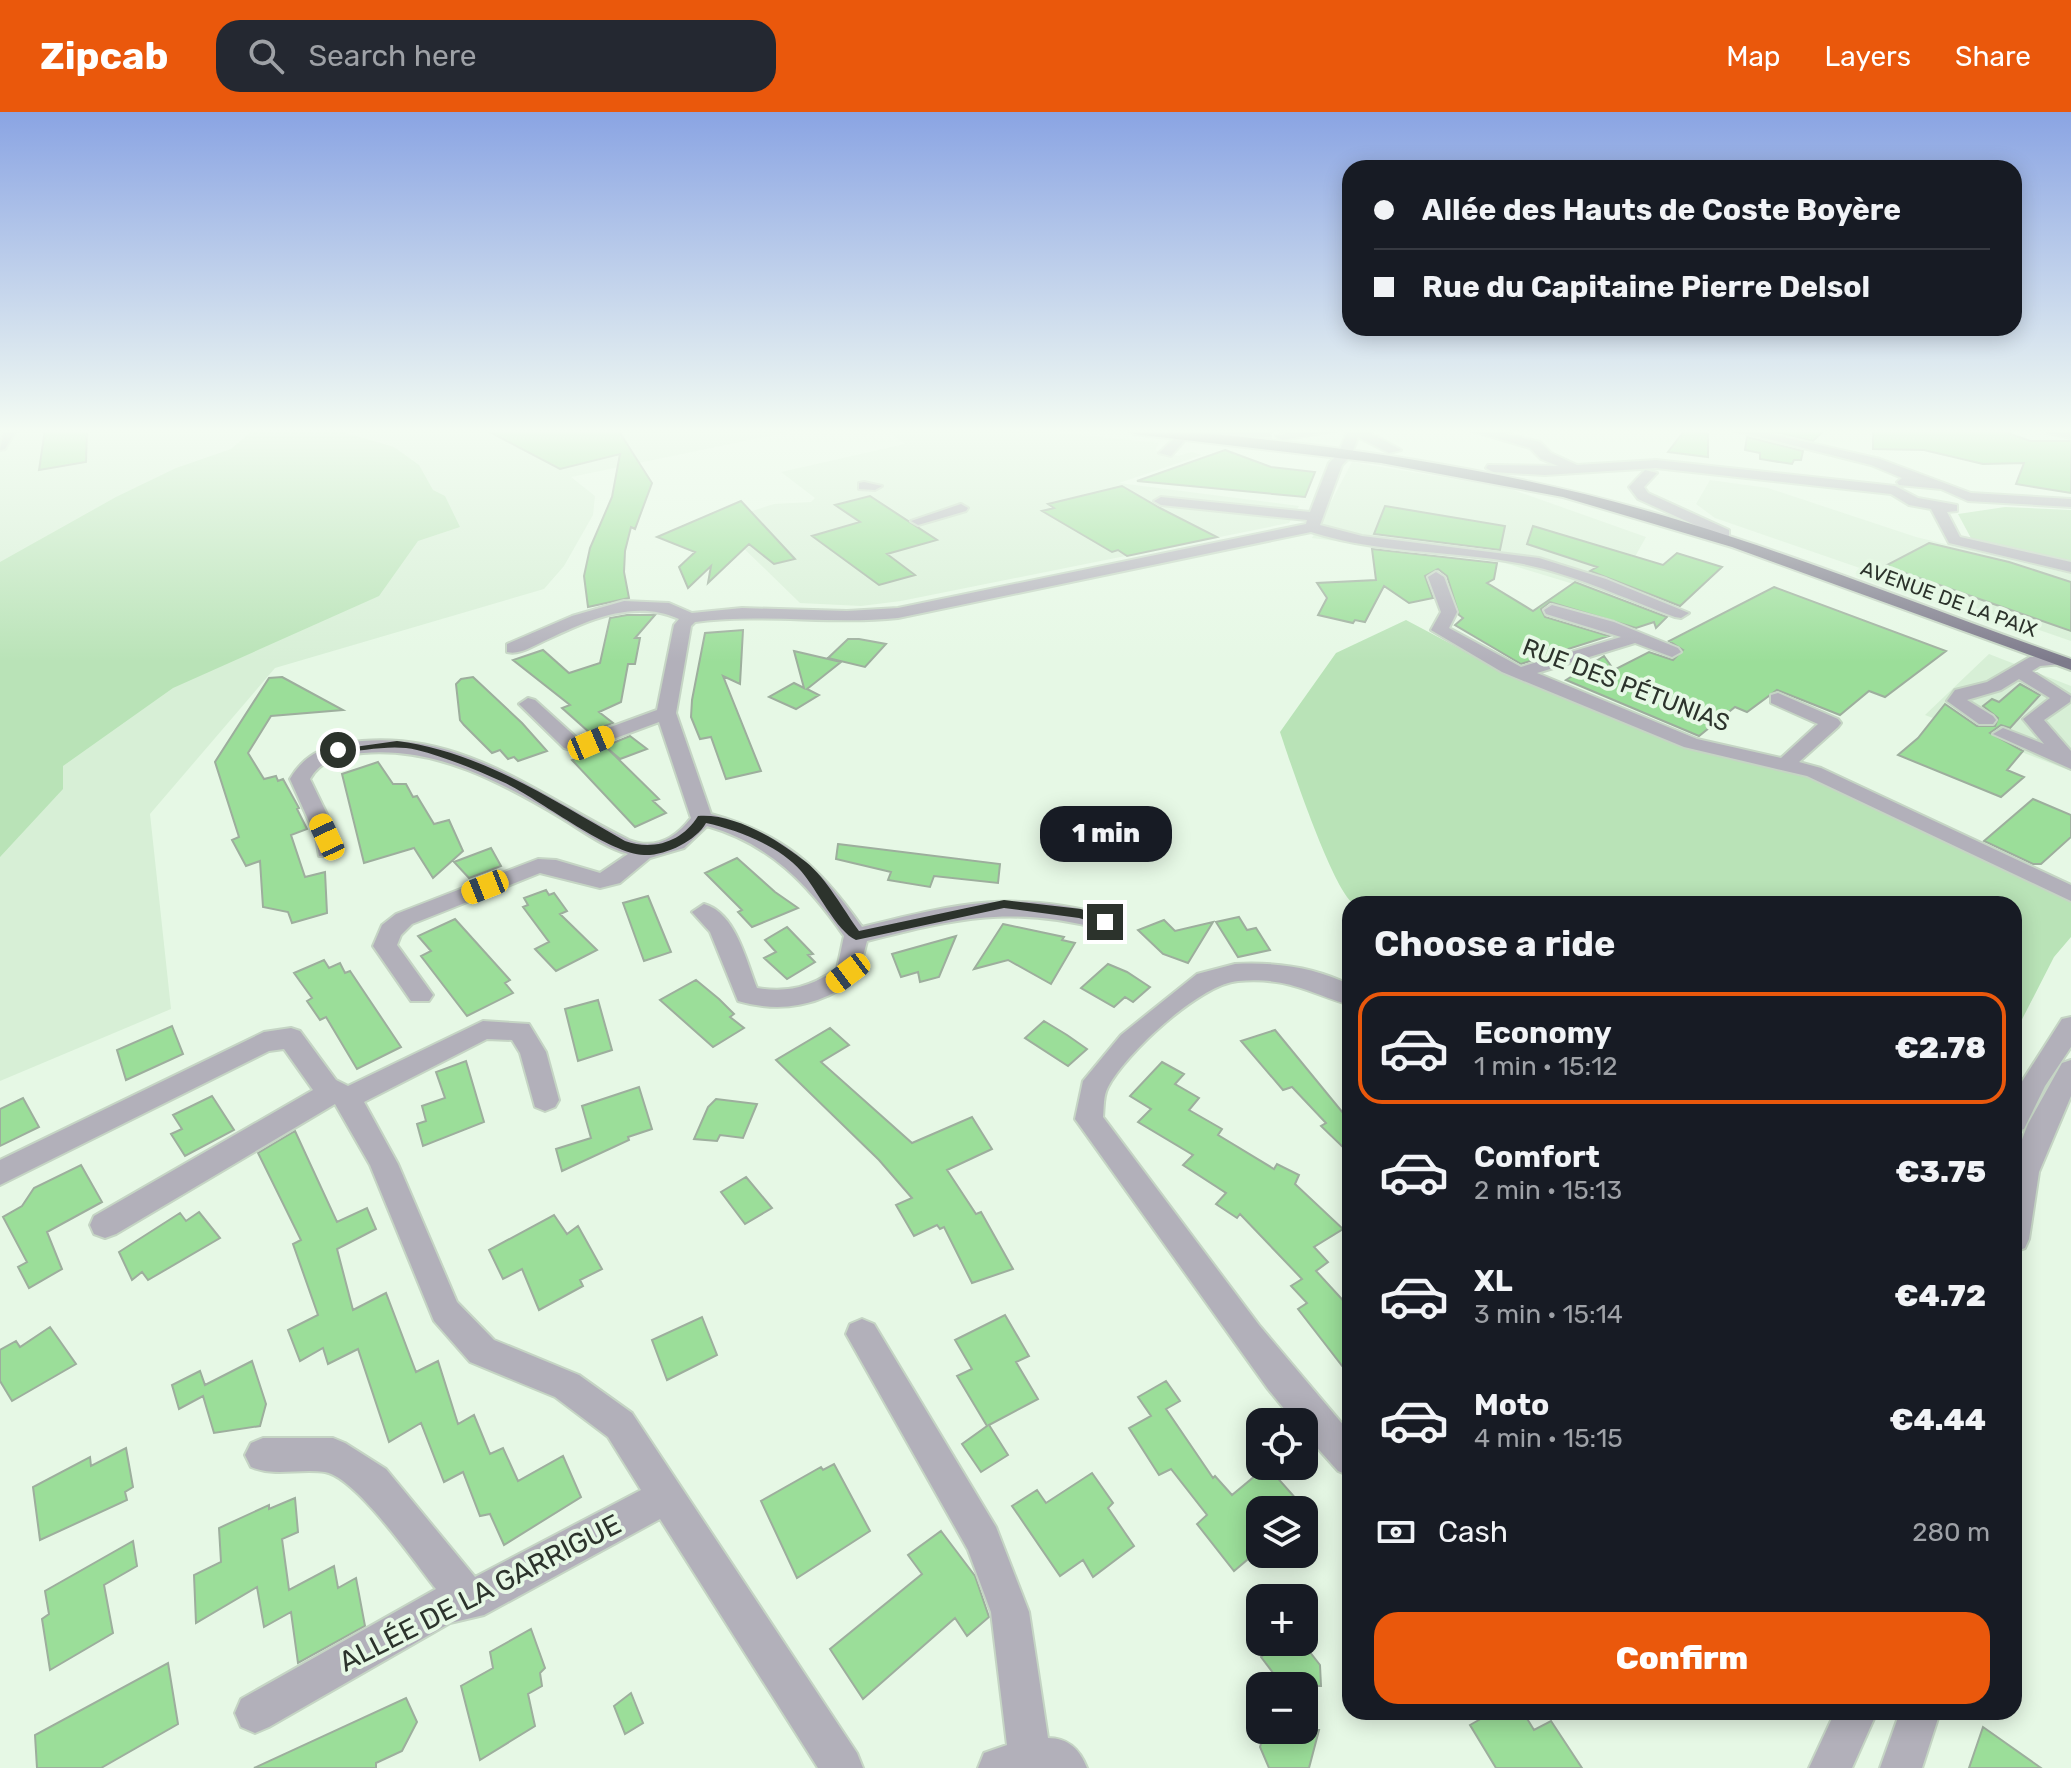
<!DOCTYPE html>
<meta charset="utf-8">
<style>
:root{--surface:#171b24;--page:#242831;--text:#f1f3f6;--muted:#9ea1a6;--line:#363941;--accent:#ea580c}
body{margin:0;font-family:Rubik,sans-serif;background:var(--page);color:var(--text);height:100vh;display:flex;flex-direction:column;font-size:30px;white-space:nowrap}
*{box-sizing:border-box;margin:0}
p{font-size:26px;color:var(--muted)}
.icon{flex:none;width:44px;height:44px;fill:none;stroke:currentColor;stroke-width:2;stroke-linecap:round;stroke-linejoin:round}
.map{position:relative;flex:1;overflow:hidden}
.details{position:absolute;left:1342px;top:784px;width:680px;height:824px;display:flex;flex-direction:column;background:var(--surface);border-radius:24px;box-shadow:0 4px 20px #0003}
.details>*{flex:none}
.banner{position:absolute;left:1342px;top:48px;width:680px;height:176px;border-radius:24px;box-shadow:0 4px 20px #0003;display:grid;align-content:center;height:176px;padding:0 32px;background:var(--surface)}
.tools{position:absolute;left:1246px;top:1296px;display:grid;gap:16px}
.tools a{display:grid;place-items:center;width:72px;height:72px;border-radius:16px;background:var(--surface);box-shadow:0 4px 20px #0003;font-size:40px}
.end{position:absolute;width:36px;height:36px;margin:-18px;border:10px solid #2c332c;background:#fff;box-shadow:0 0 0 4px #fff}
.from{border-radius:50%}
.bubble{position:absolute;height:56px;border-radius:24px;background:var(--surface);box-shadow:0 4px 20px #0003;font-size:26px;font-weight:800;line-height:56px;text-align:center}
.car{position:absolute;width:24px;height:48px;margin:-24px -12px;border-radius:10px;box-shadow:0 0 6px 2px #0007;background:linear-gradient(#f5c518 24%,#345 0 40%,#f5c518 0 76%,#345 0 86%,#f5c518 0)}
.banner b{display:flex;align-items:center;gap:28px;height:76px;font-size:30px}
.banner b+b{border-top:2px solid var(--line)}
.banner i{width:20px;height:20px;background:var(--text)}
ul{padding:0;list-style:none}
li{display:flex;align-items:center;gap:24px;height:112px;margin:0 16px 12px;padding:0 16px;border:4px solid transparent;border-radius:24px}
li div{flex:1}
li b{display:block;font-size:30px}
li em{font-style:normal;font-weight:800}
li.active{border-color:var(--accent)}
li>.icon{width:72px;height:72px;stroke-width:1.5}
h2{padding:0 32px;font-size:36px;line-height:96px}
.pay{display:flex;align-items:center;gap:20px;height:88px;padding:0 32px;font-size:30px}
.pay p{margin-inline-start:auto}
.action{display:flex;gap:16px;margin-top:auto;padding:16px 32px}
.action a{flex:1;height:92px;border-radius:24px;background:var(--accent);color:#fff;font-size:32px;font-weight:800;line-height:92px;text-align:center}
header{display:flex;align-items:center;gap:48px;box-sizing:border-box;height:112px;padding:0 40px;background:var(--accent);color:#fff}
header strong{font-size:38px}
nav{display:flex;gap:44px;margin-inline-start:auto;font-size:28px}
.search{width:560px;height:72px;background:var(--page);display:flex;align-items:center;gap:20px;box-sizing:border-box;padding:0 28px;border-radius:24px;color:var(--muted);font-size:30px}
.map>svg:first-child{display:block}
</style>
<header>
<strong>Zipcab</strong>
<div class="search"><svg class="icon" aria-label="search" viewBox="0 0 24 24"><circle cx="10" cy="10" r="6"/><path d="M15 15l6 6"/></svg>Search here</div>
<nav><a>Map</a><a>Layers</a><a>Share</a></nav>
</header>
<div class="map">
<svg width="2071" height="1656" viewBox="0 0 2071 1656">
<rect width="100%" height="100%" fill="#e6f8e5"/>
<!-- built -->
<path fill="#d7efd6" d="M0,318H798L571,365L595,384L593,403L564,454L544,477L275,556L150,702L171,897L0,969Z
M886,318H1031L1159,331L1155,338L1178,344L1192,340L1202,343L1119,371L1299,394L1289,411L901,489L861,494L800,491L730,423L746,401L774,392L811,390L815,386L781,360L905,332Z
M1352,350L1508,376L1646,425L1613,484L1501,450L1312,426Z
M1710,368L1768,376L1916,425L2071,462V529L1715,406L1696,392Z
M1989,542L2071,574V659L1925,603Z"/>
<!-- green -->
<path fill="#b9e3b7" d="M253,318H336L394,335L419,353L433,378L445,384L460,415L418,429L379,484L173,576L63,654V677L0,745V450L116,385L176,356L231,337Z
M2005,395L2071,398V450L1972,428L1958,402Z
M1406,508L1504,560L1692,638L1821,668L2071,790V825L2054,845L2014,923V792H1354C1333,779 1290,650 1280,620L1336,541Z"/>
<!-- building -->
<path fill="#9bde99" stroke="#9dae9d" stroke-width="2" d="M45,318H87L86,350L39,358Z
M486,318H618L652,371L635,417L631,415L625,439L624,460L629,486L588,495L584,464L590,436L612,385L620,342L560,357Z
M1685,318L1708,322V345L1668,340Z
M1767,318H1825L1813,329Z
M1873,318H2000L2030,329H2071V381L2016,372L2024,351L1983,352L1924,338L1873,337Z
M1747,325L1803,339L1801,348H1794L1792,352L1760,347V341L1745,338Z
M1225,338L1271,355L1315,360L1305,385L1137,369Z
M1122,374L1160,396L1217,425L1127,444L1118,438L1112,440L1042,399L1054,396L1048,392Z
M870,384L937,428L887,442L915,463L879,473L812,424L860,410L835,393Z
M741,389L795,447L774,452L749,432L708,471L711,454L688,476L679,455L695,440L657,425Z
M1385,394L1505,414L1500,438L1374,422Z
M1533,414L1663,453L1677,441L1722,455L1680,494L1590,459L1597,455L1527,432Z
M1929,431L2009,450L2071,470V519L1885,454Z
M1372,437L1497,451L1494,467L1487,471L1533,499L1575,470L1667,505L1656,516L1654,510L1636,516L1550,490L1541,497L1545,505L1609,524L1521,552L1455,513L1463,506L1459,503L1447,464L1438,457L1425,464L1433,486L1409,491L1384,474L1365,510L1355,508L1353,511L1318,503L1327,486L1317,471L1376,468Z
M1774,475L1946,539L1885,585L1869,579L1840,603L1777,578L1747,600L1735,595L1699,624L1566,568L1604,544L1614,558L1649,540L1673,548L1683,538L1669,529Z
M627,503H655L635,526H640L635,552H628L621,590L599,600L613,611L589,620L562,596L570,593L513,548L543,538L569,561L600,551L610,506Z
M743,518L740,572L723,564L761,659L726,667L711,625L700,627L691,605L692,588L705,521Z
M848,527H859L886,532L865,555L828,546Z
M794,539L841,550L807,577L819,583L796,597L769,585L794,571L804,576Z
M282,565L343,598L271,604L248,641L264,667L276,664L278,669L283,667L299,696L297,697L307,717L291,723L305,765L325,760L327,801L292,811L288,800L263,795L260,749L246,754L232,728L239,725L215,650L269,566Z
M473,565L522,611L547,639L518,649L514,645L508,647L500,638L492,641L464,613L460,608L456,572L461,567Z
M2020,572L2040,583L2010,616L2001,613L1990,621L2023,639L2007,658L2024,665L2001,685L1898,643L1918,626L1945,592L1977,614H1995L1998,606L1983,594L1992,587L1999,590Z
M630,624L647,637L620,647L607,636L659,687L653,689L666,701L635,715L572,648Z
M378,650L393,672H406L413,685L417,684L434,712L449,708L463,739L433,766L414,736L364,751L342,662Z
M2033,687L2071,703V725L2041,752H2033L1984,729Z
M838,732L1000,752L998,771L934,764L930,775L888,768L891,760L836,747Z
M491,736L501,754L469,766L454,750Z
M737,746L775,780L798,796L752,815L738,800L742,798L705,761Z
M546,778L549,783L554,781L567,799L560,802L597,838L556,859L535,837L549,830L523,795L528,793L524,786Z
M648,784L671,840L644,849L623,791Z
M1239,805L1247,818L1256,816L1270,838L1238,845L1216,810Z
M455,807L510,868L505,871L513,881L467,904L421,844L431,839L418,824Z
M1164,808L1175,819L1213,810L1188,851L1163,842L1138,818Z
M1003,812L1064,825L1062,828L1075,831L1051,872L1008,848L974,857Z
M787,815L813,842L808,843L815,850L787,867L764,846L776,840L765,828Z
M956,824L939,865L920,870L918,860L901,865L892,842Z
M324,848L329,856L340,851L345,861L350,859L401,935L357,957L326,905L320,908L307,889L312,886L294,861Z
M1108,852L1127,860L1150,875L1133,890L1125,885L1114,895L1081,876Z
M696,868L719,887L734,902L730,905L744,916L713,935L660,888Z
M598,888L612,938L578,949L565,897Z
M1044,909L1067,923L1087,937L1068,954L1025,926Z
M172,914L183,942L126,968L117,938Z
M830,916L849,933L821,950L912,1031L972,1005L992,1037L947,1058L976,1102L981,1100L1013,1157L972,1171L944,1115L940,1117L937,1113L914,1124L896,1093L912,1086L879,1048L776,948Z
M1275,918L1343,1001L1350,997V1042L1321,1014L1326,1011L1292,975L1283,978L1241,929Z
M466,949L484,1010L423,1034L417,1012L426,1009L422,994L445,986L436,960Z
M1162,950L1184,962L1175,972L1199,986L1189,998L1222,1017L1218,1023L1274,1057L1277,1052L1299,1063L1295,1072L1343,1117L1314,1135L1328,1150L1316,1159L1350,1196V1264L1298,1197L1307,1191L1291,1174L1302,1167L1240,1102L1237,1106L1216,1092L1226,1081L1183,1053L1193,1043L1138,1010L1151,997L1130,984Z
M639,975L652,1017L628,1025L629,1028L562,1059L556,1037L591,1026L582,994Z
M212,984L234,1018L185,1044L171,1022L182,1017L173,1003Z
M23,986L39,1015L0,1034V997Z
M716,987L757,992L743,1026L720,1023L717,1029L694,1027L708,995Z
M295,1019L337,1110L367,1096L376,1117L337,1137L353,1198L386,1181L416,1260L438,1249L458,1312L474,1303L490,1342L503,1336L518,1369L563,1344L581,1385L504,1433L490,1402L480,1404L463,1360L444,1370L421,1311L389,1330L358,1237L328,1252L323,1236L300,1249L288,1218L318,1203L293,1132L301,1128L258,1041Z
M81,1053L102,1090L47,1120L62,1157L29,1176L18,1155L27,1150L3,1105L22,1094L34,1076Z
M746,1065L772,1096L745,1112L721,1080Z
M199,1100L220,1126L148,1168L142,1160L132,1168L119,1140L180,1101L186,1109Z
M554,1103L567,1122L578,1114L602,1157L580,1168L583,1174L539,1198L522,1157L503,1167L489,1138Z
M1005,1203L1029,1244L1016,1250L1038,1287L989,1313L1008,1343L981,1360L962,1332L987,1314L957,1264L972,1257L955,1228Z
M702,1205L717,1243L667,1268L652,1228Z
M50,1215L76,1252L12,1289L0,1269V1238L16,1229L20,1235Z
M252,1249L266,1292L260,1314L214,1321L203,1284L179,1297L172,1273L200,1259L205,1273Z
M1166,1269L1180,1289L1166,1297L1213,1366L1215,1364L1232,1383L1267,1354L1306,1398H1260V1437L1234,1459L1197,1412L1207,1403L1171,1357L1159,1363L1129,1316L1151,1304L1138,1285Z
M126,1336L133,1375L125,1380L127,1388L40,1428L33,1375L90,1345L91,1354Z
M834,1352L870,1419L797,1466L761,1389L821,1355L823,1358Z
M1092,1361L1113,1391L1108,1396L1134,1434L1093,1465L1083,1448L1060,1464L1012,1394L1037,1378L1046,1391Z
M295,1386L298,1420L282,1427L289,1478L334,1454L338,1476L356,1466L365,1514L298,1551L291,1500L264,1515L257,1475L196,1511L194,1463L221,1450L219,1416L269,1393V1397Z
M941,1419L975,1464L989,1505L967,1524L955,1506L863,1587L830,1537L922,1462L908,1443Z
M133,1429L137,1454L104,1473L113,1521L50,1558L42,1507L49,1502L45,1479Z
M531,1517L545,1556L540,1561L542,1574L528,1582L535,1614L480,1648L461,1574L493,1556L490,1540Z
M1279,1530H1302L1320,1553L1321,1574H1283L1261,1545Z
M168,1551L178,1612L101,1656H37L35,1623Z
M631,1581L643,1611L625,1622L614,1594Z
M406,1586L417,1610L402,1639L376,1651V1656H254Z
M1493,1600H1523L1534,1618L1551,1609L1582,1656H1496L1470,1613Z
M1983,1615L2041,1656H1969Z
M1265,1618H1319L1309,1656H1269L1260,1635Z"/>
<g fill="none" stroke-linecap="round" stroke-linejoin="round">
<defs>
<path id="minor" d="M4,318H16L5,337L0,338Z
M1265,318L1270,319V325L1186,327L1171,344L1159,341L1182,319Z
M1300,318H1338L1282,328L1276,324Z
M1348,318H1365L1401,338L1389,341L1358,325L1351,344L1342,353L1320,413L1362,424L1539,446L1606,467L1689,501L1681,506L1675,505C1623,486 1572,461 1518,451C1449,438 1379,442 1311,420L898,506C830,513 763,501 695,510L691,514L676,601L711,702C784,722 819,754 862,815C958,791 1016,777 1113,805L1117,810L1105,818C1013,793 957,806 867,829L857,867C820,893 783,902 738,889L710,820L692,800L704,792C736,801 746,849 757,876C789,881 810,875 837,857L844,824C808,772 770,732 707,714L684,736L650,746L620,771L600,776L540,761L412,812L401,823L397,833L433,883L429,889H411L373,834L382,813L396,802L538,747L556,748L600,761L628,742C604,735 584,720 563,707C501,670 437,635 363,641C342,643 321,647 310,667L338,725L335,744H319L316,725L290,667C306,639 331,632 362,629C466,620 541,685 629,728C654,738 675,727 691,706L659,610L578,640L564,636L519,592L528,586L535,588L578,627L657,598L674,513L679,507C632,486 585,510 542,530C531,535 519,543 507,540V532L572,504L624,489L669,491L692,501L742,496L847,499L898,496L1306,412L1307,408L1161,393L1154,389L1161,385L1310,400L1329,351L1338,342Z
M1469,318H1490L1540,330L1551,341L1577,353L1656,348L1895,374L1918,386L1957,393V399L1947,400L1960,425L2071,450V460L1949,431L1931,397L1909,393L1891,382L1656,356L1545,363L1493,360L1486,356L1488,353L1558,354L1541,347L1530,336Z
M1732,318H1754L1880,347L1971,381L2071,387V395L1968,389L1941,377L1899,373L1897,370L1902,366L1871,353Z
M2047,318H2071V326L2048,321Z
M1645,358L1657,361L1644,375L1648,381L1729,418V424H1719L1638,387L1629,375Z
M864,370L882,374L875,378L859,377V371Z
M961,392L968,396L966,399L918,413L911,409Z
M1436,460L1444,465L1457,500L1449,516L1521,555L1621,525L1546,502L1544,498L1552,493L1614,510L1678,536L1681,540L1672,545L1635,531L1537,561L1697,627L1781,646L1818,612L1771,591V583L1778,581L1838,607L1841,611L1838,615L1799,650L1821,656L2071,773V789L1807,664L1684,635L1502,560L1431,518L1441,500L1428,465Z
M2056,543L2065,548L2062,552L2040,554L2032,559L2071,584L2070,590L2044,608L2071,639V657L1993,622L2003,616L2044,632L2023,607L2050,586L2019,567L2001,578L1967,588L1993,604L1996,608L1993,612H1979L1947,589L1955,578L1987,570L2030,545Z
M1235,852C1274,850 1315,855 1350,873V893C1306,880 1289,865 1238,869C1200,872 1125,942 1108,975C1103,984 1104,995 1103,1005L1259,1213L1350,1321V1364L1338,1359L1304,1321V1310H1295L1268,1277L1075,1007L1083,969L1121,923L1197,862Z
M2071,905V935L2045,974L2024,1017L2014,1020V982L2062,907Z
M483,909L529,912L546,940L559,988L555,995L545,999L535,995L520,941L512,928L487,927L364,990L398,1052L457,1190L494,1228L579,1263L632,1301L857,1641L863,1656H818L660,1407L484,1503L450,1511L269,1615L255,1621L241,1615L235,1601L241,1587L436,1477C415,1451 356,1365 325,1360C300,1356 275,1365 251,1355L245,1343L251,1331L263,1326H333L345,1331L386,1357L475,1465L641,1378L608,1325L555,1285L470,1250L434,1209L370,1053L335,992L116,1122L105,1126L94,1122L90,1113L94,1104L313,978L284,937L269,939L0,1073V1048L264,920L291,916L300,919L336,968L348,974Z
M2071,948V984L2039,1060L2029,1127L2025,1136L2014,1140V1048L2028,1012L2062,951Z
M862,1207L874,1212L996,1415L1029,1500L1048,1626C1069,1626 1080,1638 1087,1656H978L984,1641L1007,1633L991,1500L968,1438L846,1222L850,1212Z
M1835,1600H1877L1852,1656H1809Z
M1900,1600H1940L1922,1656H1880Z"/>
<path id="major" d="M1128,318C1186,318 1244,325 1303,332C1433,348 1563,372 1688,411C1818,451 1943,502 2071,547V558L1732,435L1563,385L1381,351L1134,322Z"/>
</defs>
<!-- minor casing -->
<use href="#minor" stroke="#c5d5c4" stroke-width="4"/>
<!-- major casing -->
<use href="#major" stroke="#c5d5c4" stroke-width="4"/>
<!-- minor -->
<use href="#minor" fill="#b2b0ba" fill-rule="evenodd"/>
<!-- major -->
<use href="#major" fill="#7d7a8b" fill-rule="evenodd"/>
</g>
<!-- sky -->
<linearGradient id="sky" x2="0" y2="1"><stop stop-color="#8aa4e3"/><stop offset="0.58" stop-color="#f4fcf3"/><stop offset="1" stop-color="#f4fcf3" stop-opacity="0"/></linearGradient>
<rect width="2071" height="550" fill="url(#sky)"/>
<!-- route -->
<path fill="#2c332c" d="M397,629C480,639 554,689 625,729C653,739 682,730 698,704C734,701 779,728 806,750C827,767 843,797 859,819L1004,788L1081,797L1112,810L1105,814L1079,806L1004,796L856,828C837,820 816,776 801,759C779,734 738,718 706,711C696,729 665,744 644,743C609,742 538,686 503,670C477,658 445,645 417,638C392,632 364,639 338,641L333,638Z"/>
<g text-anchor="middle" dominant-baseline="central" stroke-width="8" stroke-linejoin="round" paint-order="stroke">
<!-- far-street labels -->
<g font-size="20" fill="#2c332c" stroke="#e6f8e5">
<text transform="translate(1949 487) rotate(20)">AVENUE DE LA PAIX</text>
</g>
<!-- street labels -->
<g font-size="24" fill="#2c332c" stroke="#e6f8e5">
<text transform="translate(1626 573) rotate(21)">RUE DES PÉTUNIAS</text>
</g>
<!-- near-street labels -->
<g font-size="28" fill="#2c332c" stroke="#e6f8e5">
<text transform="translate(480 1481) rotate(-27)">ALLÉE DE LA GARRIGUE</text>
</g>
</g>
</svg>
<div class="tools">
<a><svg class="icon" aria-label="locate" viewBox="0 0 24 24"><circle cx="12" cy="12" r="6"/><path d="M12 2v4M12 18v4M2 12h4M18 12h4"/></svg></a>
<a><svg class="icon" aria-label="layers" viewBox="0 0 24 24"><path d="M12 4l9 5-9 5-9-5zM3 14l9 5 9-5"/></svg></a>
<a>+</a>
<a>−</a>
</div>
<i class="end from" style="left:338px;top:638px"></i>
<i class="end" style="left:1105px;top:810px"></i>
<div class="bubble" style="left:1040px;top:694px;width:132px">1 min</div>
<i class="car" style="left:591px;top:631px;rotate:67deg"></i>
<i class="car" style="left:327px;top:725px;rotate:335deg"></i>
<i class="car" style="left:485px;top:775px;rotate:248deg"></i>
<i class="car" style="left:848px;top:861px;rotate:233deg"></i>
<div class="banner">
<b><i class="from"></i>Allée des Hauts de Coste Boyère</b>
<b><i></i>Rue du Capitaine Pierre Delsol</b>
</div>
<section class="details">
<h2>Choose a ride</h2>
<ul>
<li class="active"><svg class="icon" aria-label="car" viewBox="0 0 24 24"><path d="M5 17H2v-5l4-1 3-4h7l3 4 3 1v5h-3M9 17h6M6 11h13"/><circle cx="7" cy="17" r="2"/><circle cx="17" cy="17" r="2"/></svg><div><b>Economy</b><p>1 min · 15:12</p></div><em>€2.78</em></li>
<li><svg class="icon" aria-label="car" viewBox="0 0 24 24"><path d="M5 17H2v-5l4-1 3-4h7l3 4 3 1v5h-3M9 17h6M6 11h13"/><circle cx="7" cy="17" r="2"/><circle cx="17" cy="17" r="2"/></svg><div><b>Comfort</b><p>2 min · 15:13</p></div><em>€3.75</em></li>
<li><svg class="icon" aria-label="car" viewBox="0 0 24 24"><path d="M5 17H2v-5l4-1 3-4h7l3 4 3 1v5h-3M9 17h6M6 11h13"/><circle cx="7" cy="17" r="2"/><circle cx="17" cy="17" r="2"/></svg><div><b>XL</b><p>3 min · 15:14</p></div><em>€4.72</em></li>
<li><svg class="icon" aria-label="car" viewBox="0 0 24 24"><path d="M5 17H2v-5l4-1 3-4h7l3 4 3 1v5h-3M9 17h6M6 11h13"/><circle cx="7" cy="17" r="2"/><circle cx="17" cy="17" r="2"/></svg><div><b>Moto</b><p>4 min · 15:15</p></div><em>€4.44</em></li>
</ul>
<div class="pay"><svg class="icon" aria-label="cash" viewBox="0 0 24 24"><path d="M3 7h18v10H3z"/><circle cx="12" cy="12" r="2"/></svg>Cash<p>280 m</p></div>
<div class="action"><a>Confirm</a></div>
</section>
</div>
